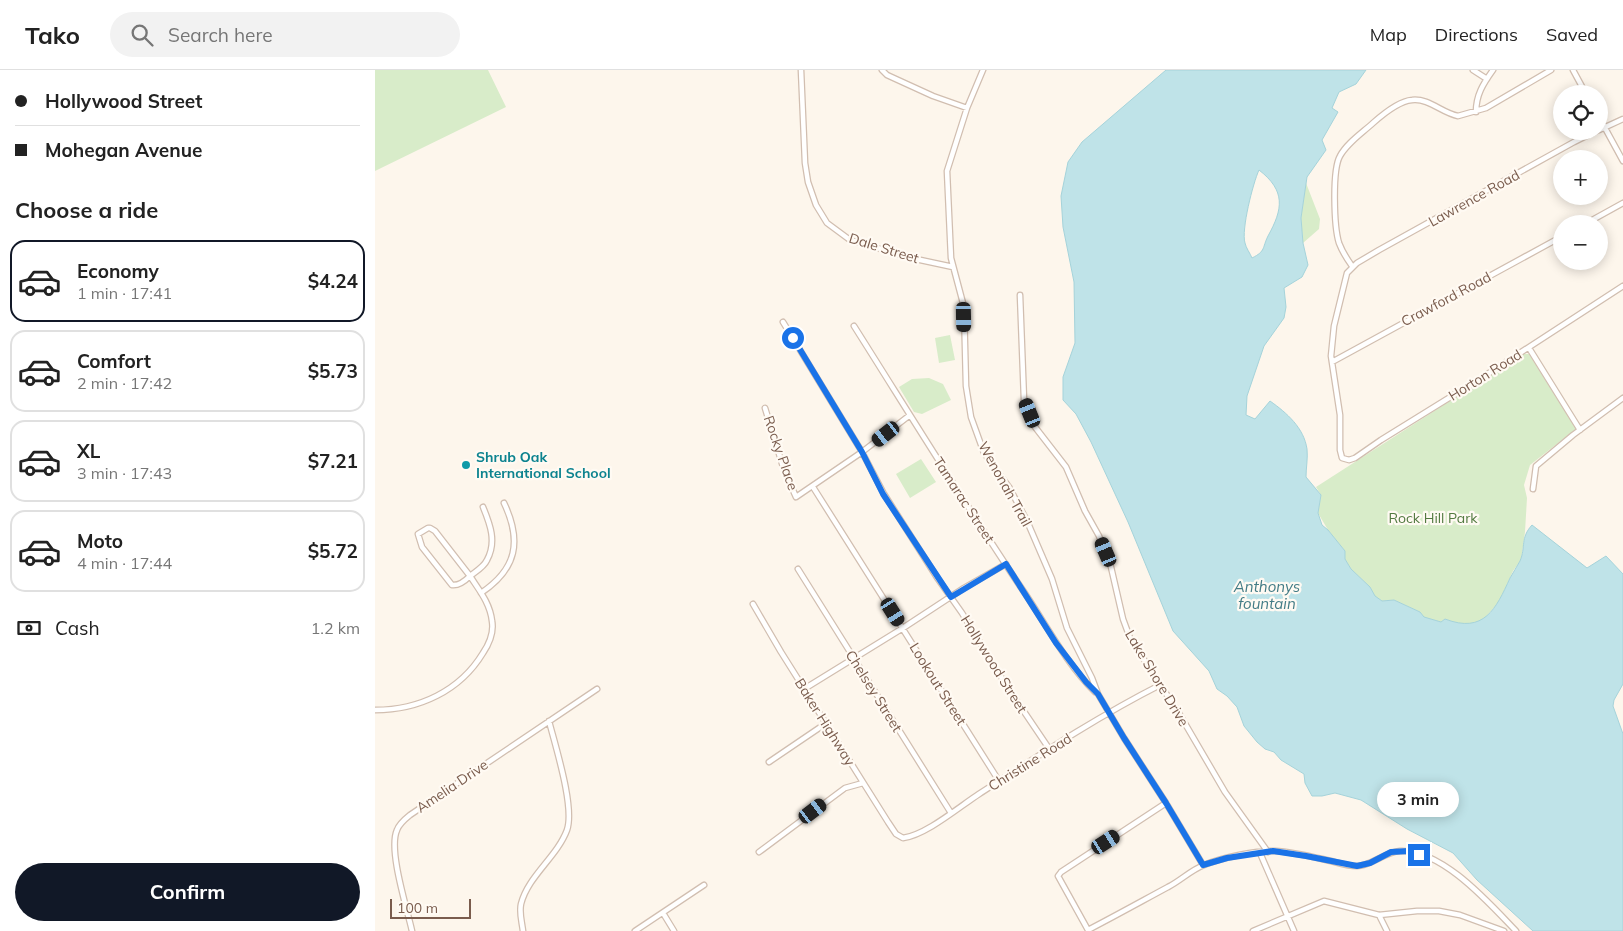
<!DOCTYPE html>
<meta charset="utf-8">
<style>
:root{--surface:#fff;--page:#f2f2f2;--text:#222;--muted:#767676;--line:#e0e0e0;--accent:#111827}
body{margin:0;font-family:Mulish,sans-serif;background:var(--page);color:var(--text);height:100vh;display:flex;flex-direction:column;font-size:19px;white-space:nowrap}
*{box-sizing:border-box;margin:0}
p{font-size:16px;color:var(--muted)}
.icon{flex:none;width:28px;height:28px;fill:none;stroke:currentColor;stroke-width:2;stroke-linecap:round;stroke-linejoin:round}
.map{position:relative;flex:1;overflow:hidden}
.panel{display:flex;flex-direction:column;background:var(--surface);width:375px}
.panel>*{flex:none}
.hud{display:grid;align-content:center;height:110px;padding:0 15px;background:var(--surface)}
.fabs{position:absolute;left:1178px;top:15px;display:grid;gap:10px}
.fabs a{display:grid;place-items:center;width:55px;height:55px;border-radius:50%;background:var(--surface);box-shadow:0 2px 12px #0003;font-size:25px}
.scale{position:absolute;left:15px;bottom:12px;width:81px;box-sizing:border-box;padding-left:5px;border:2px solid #7a5c4d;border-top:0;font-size:14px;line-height:18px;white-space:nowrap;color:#7a5c4d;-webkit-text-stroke:4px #fffaf3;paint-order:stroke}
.end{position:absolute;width:22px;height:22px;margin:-11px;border:6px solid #1a73e8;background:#fff;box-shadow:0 0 0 2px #fff}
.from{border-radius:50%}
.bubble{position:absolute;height:35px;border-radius:18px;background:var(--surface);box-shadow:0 2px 12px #0003;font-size:16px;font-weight:700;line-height:35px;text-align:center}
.car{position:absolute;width:15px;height:30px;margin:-15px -8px;border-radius:6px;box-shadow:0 0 4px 1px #0007;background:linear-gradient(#222 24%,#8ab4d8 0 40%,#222 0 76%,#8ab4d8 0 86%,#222 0)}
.hud b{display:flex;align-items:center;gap:18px;height:48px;font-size:19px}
.hud b+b{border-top:1px solid var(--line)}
.hud i{width:12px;height:12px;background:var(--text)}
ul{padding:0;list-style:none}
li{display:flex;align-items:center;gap:15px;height:82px;margin:0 10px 8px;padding:0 5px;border:2px solid var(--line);border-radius:15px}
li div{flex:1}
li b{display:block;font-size:19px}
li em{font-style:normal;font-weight:700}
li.active{border-color:var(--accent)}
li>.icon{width:45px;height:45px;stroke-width:1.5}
h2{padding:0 15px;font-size:22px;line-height:60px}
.pay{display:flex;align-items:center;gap:12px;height:55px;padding:0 15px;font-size:19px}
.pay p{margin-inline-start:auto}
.primary-button{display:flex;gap:10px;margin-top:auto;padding:10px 15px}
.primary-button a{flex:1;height:58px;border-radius:30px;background:var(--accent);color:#fff;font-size:20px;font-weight:700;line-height:58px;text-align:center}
header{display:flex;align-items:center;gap:30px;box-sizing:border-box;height:70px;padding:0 25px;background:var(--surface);border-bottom:1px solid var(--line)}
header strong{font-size:24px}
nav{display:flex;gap:28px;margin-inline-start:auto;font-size:18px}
.search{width:350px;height:45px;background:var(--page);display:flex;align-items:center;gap:12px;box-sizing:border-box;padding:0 18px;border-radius:28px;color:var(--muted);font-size:19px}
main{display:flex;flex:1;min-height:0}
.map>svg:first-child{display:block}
</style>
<header>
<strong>Tako</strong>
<div class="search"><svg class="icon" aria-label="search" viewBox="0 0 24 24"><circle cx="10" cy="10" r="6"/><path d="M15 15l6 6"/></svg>Search here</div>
<nav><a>Map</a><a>Directions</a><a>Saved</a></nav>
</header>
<main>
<section class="panel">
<div class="hud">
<b><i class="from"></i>Hollywood Street</b>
<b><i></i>Mohegan Avenue</b>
</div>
<h2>Choose a ride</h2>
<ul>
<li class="active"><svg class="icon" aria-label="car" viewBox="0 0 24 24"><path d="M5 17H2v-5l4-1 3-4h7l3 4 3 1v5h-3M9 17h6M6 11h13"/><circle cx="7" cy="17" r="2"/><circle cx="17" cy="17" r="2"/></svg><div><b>Economy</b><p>1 min · 17:41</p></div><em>$4.24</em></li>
<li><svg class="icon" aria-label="car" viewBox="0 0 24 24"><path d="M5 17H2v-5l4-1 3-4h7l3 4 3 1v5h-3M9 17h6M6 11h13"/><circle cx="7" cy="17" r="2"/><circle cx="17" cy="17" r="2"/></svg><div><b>Comfort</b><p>2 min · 17:42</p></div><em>$5.73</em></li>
<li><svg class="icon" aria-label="car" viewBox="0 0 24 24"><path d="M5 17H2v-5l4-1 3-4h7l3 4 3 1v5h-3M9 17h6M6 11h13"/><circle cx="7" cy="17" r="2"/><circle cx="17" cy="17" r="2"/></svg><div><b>XL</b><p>3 min · 17:43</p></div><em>$7.21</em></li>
<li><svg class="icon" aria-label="car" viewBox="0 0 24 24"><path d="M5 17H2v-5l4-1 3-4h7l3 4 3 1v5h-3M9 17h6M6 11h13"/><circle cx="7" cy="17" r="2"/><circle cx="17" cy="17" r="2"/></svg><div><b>Moto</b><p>4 min · 17:44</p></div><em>$5.72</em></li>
</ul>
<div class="pay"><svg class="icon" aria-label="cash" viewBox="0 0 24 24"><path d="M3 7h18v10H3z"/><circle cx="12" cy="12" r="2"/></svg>Cash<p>1.2 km</p></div>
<div class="primary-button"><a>Confirm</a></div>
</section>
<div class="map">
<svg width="1248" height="861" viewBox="0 0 1248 861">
<rect width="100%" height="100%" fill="#fdf6ec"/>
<!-- green -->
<path fill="#d8ecc9" d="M0,0H113L131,37L0,101Z
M931,113L945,149L944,159L928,173L926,148Z
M575,265L580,290L564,293L560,268Z
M1148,284H1154L1201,359L1155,395L1149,415L1152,428L1150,462L1146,490L1138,501L1124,532L1109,549L1098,554H1083L1070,549L1066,552L1048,547L1045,542L1019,530L1007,531L999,526L995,517L976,499L970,489V481L953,460L943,443L946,425L941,417Z
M554,308L568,314L576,330L547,344L539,342L524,317L537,309Z
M546,389L561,412L535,428L521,404Z"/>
<!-- water -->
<path fill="#bfe3e8" stroke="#a5d3da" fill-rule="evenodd" d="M791,0H991L981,14L964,22L957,38L963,42L947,70L951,80L932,107L926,148L928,173L933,195L927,207L909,218L911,237L909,248L889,276L872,326L871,345L880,349L895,331C912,343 929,358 932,379C933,388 931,398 931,407L946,425L943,443L947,455L953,460L970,481V489L976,499L995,517L1000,526L1007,531L1019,530L1045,542L1049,547L1066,552L1070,549C1109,564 1121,539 1135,508C1138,502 1142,497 1145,491C1151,477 1145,468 1157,455L1212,498L1231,486L1248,504V614L1239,630L1238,636L1248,664V861H1158L1102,810L1078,783L1032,759L986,730L960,723L947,726H937L930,713L929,704L906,690L899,682L890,679L882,672L869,656L862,637L852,626L842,619L834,601L798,561L753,452L716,372L701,344L688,330V307L700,273L699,212L688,157L686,126L693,92L707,72ZM884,100C911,121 908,139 893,166C887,178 891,181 877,188C875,183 871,178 870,173C866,160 878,113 884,100Z"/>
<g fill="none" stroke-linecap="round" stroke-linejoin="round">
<defs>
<path id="minor" d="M426,0L430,93L433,112L441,135L452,153L475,170L536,188L578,197
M507,0L512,5L558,26L592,38
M608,0L592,38L572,101L576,188L589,237L591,316L596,347L609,383L634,417L652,451L677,509L692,558L717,608L723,624L749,668L791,733L828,795
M1098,0L1112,9
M1198,0L1211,24
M1101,42C1101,25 1108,14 1118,0
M1224,47L1248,91
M1224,60L1248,49
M1221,61L1199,72L1004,180L982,193L972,203L959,256L956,286L965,345V380L967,388L974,390L980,388L1006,370L1111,305L1248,216
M1210,154L1248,133
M977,196C972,189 967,181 964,173C959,157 957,100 965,86C972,73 987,63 998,53C1007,45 1024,31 1037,30C1054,28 1067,43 1083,46L1111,38L1176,0
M645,225L649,330L660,357L691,397L710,441L724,466L736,497L748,549L755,568L805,645L850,722L893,782
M408,252L487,382L509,424L563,509L587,543L631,615L675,680
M479,256C534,343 588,431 645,516C670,552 689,591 720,622
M1154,278L1205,360
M957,292L1186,167
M390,338L409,400L421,427L487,382L535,345
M438,417L624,711
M1158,419L1161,396L1198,365L1248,328
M53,458H55L60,461L95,506C90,511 84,516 77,515L47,477L43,464Z
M423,499L576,743
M106,523C142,499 147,471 129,433
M378,534L406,582L513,752L521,764L528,768C551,765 584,737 604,724C663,686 722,647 785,615
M429,619L528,558L589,518L631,494
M0,640C44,640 85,621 108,583C114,574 119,562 117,551C115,533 104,520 95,506C100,502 109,497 112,490C122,472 115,454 108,437
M394,692L450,654
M791,733L686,802L683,806L713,860C740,846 767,831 793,817C805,811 816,800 829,795C846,788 882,780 900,781C919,782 938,787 956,791C964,793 973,796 982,796C997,796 1009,782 1025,781C1067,779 1114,833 1141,861
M384,782L470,718L488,713
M885,783L919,861
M288,843L299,861
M1004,845L1012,861
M37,861C32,838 13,780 22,760C24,754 30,749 35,745L222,619
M148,861C147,852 144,843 146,834C153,806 182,787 192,760C200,737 180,675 174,651
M260,861L329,815
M878,861L949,831L1004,845L1042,841H1064L1085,845L1129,861"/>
</defs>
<!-- minor casing -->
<use href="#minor" stroke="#d1beb0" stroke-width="7"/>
<!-- minor -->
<use href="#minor" stroke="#fff" stroke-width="4.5"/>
</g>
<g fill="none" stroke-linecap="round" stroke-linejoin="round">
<!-- route -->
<path stroke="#1a73e8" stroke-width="6" d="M418,268L487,382L508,424L576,527L631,494L681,573L711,612L723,624L749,668L791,733L828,795L852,788L898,781L931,786L982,796L995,793L1016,782L1034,781L1044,785"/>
</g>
<!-- markers -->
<circle fill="#0f9aa8" stroke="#fffaf3" stroke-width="2" cx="91" cy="395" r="5"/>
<g text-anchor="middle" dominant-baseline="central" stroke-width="4.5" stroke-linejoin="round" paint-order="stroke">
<!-- street labels -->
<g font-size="14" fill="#7a5c4d" stroke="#fffaf3">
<text transform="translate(1099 128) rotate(-29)">Lawrence Road</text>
<text transform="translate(509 178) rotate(17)">Dale Street</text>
<text transform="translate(1071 229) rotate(-28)">Crawford Road</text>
<text transform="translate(1110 305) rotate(-32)">Horton Road</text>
<text transform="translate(406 383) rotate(71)">Rocky Place</text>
<text transform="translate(630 414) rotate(61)">Wenonah Trail</text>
<text transform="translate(589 430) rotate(57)">Tamarac Street</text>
<text transform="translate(619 594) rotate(58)">Hollywood Street</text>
<text transform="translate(782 608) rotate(59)">Lake Shore Drive</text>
<text transform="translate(563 614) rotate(58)">Lookout Street</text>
<text transform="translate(499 621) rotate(58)">Chelsey Street</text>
<text transform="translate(450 652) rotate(58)">Baker Highway</text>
<text transform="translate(655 692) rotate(-32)">Christine Road</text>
<text transform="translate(77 716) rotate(-34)">Amelia Drive</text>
</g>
<!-- culture labels -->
<g font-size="14" font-weight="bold" fill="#0d838f" stroke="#fffaf3" text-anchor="start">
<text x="101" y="387">Shrub Oak<tspan x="101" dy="16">International School</tspan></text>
</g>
<!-- park labels -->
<g font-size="14" fill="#537a41" stroke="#fffaf3">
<text x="1058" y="448">Rock Hill Park</text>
</g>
<!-- water labels -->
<g font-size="15" font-style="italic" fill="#437c86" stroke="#fffaf3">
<text x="892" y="516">Anthonys<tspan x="892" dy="17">fountain</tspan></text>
</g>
</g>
</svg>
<div class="fabs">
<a><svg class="icon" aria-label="locate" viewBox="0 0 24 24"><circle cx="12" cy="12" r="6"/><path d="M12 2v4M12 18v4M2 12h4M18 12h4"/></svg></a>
<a>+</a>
<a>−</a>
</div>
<div class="scale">100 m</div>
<i class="end from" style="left:418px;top:268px"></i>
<i class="end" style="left:1044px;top:785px"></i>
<div class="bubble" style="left:1002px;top:712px;width:82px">3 min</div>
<i class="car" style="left:589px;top:247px;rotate:179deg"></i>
<i class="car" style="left:655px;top:343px;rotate:338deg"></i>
<i class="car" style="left:511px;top:364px;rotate:232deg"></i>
<i class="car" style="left:731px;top:482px;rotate:337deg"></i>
<i class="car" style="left:518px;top:542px;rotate:148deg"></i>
<i class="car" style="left:438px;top:741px;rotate:53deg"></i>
<i class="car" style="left:731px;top:772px;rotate:57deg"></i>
</div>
</main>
